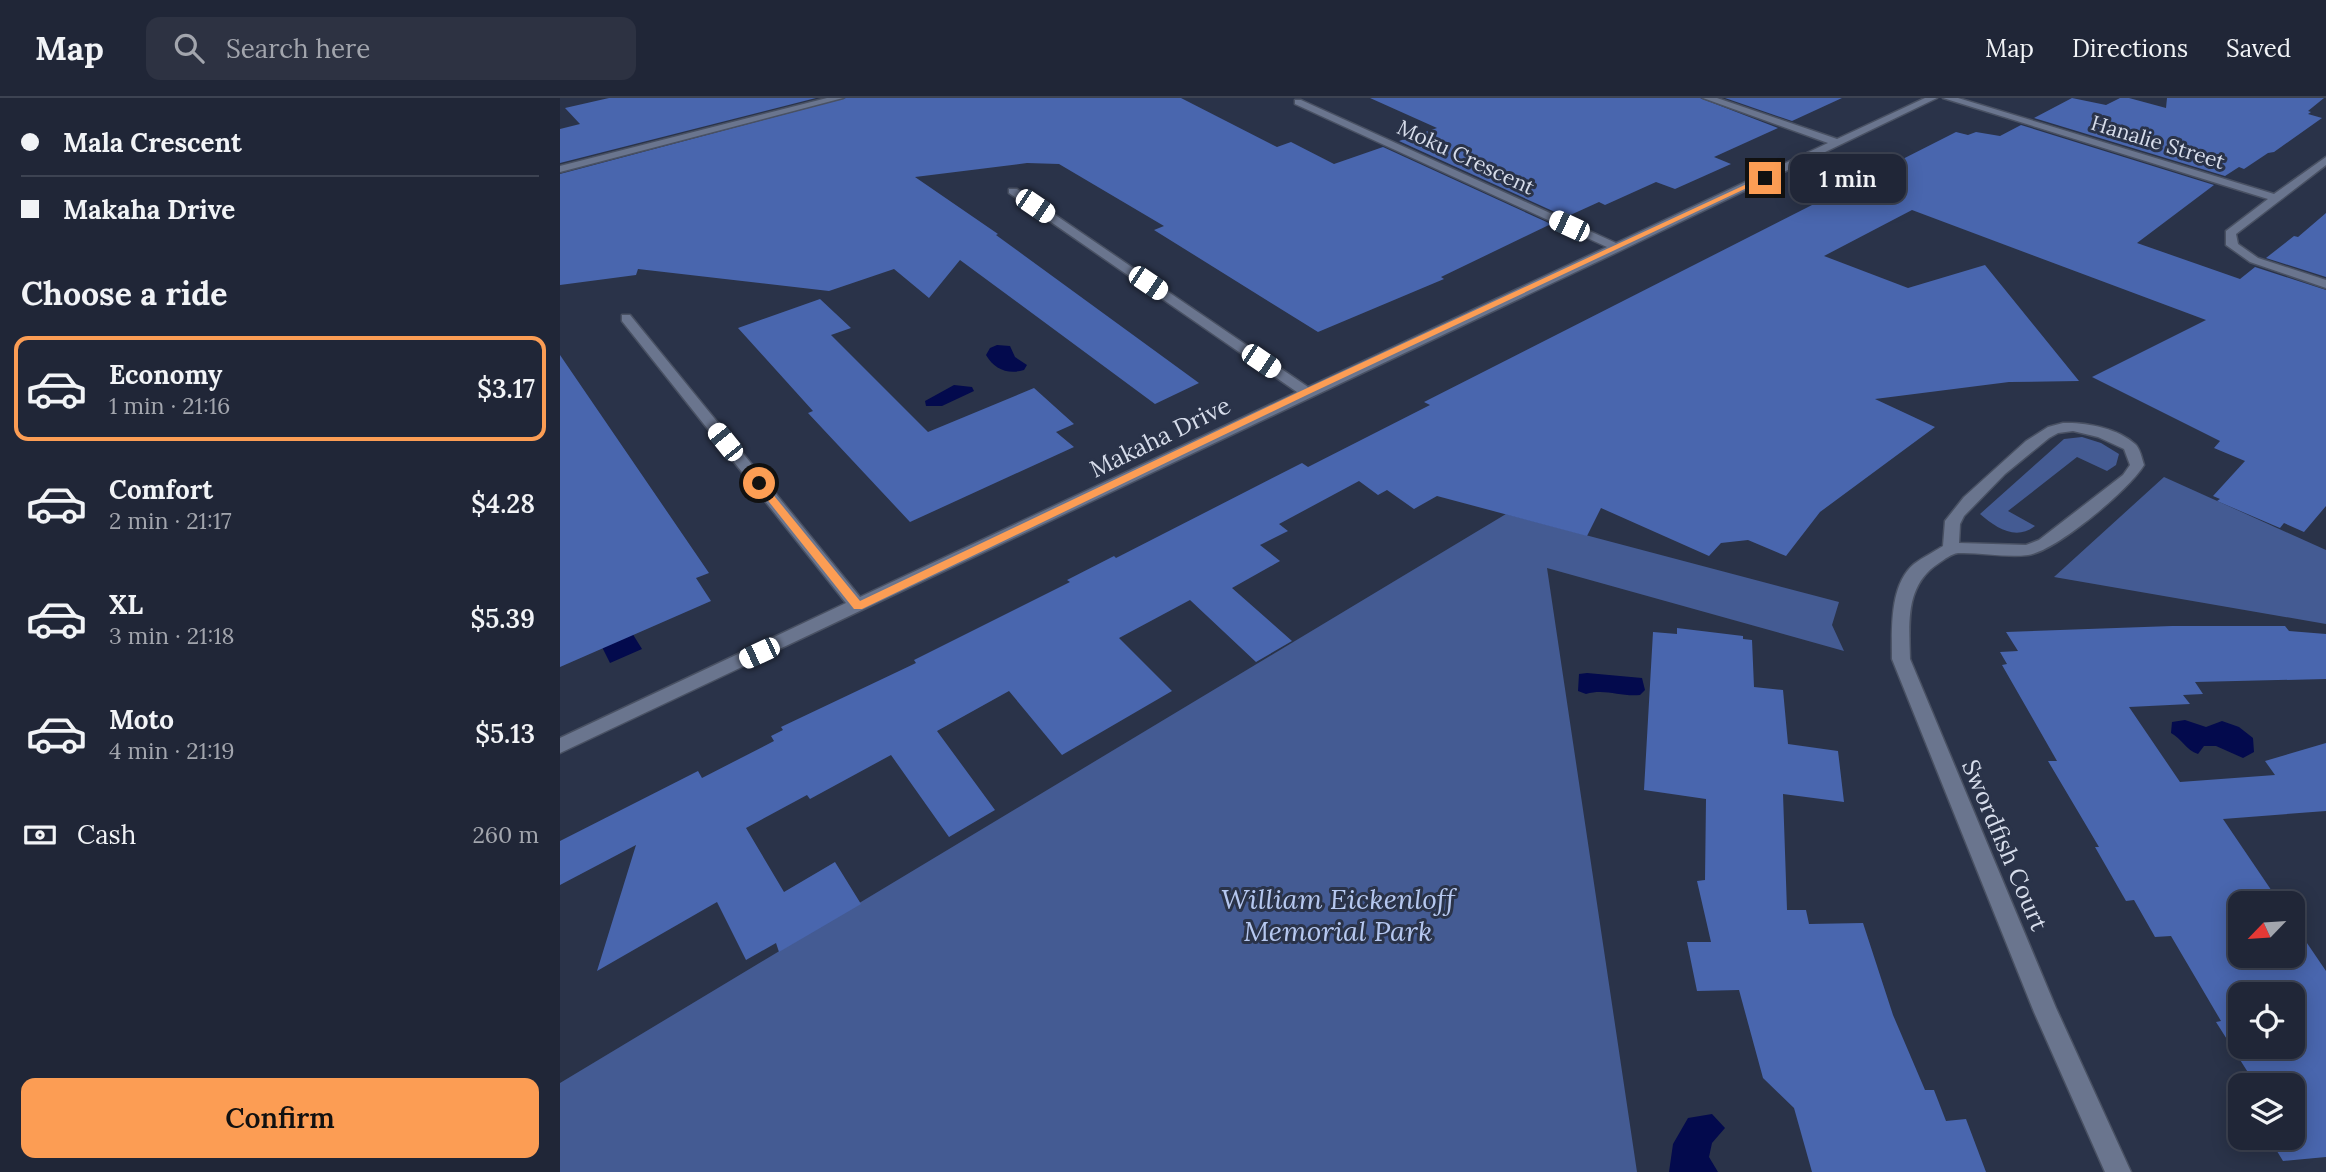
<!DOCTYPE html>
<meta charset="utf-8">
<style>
:root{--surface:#202637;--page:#2d3242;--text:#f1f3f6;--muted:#a2a5ad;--line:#3d4352;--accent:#fc9d54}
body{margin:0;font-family:Lora,serif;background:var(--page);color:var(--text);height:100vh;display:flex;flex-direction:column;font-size:26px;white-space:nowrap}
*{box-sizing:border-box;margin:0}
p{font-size:23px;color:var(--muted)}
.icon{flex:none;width:38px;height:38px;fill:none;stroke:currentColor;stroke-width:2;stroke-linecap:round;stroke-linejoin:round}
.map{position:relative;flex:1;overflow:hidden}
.drawer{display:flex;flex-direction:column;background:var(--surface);width:560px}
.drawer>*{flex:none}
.top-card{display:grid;align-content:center;height:154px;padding:0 21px;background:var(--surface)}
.needle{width:46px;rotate:245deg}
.tools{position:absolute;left:1668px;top:793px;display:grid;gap:14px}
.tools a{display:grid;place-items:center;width:77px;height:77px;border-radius:14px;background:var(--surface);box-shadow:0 4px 18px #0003,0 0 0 2px var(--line);font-size:35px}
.end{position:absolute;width:32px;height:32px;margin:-16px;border:9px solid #fc9d54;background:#111;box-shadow:0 0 0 4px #111}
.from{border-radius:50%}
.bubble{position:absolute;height:49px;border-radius:14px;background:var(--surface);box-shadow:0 4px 18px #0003,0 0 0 2px var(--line);font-size:23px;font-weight:600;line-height:49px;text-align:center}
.car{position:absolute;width:21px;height:42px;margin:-21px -10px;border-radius:9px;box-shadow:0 0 5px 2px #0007;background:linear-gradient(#fff 24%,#345 0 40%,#fff 0 76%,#345 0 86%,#fff 0)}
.top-card b{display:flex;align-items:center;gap:24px;height:66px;font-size:26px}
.top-card b+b{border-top:2px solid var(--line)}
.top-card i{width:18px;height:18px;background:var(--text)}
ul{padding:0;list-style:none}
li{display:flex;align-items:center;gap:21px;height:105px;margin:0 14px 10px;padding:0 7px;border:4px solid transparent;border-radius:14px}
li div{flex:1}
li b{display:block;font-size:26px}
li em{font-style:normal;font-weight:600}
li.current{border-color:var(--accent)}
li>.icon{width:63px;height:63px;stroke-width:1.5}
h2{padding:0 21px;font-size:32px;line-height:84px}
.pay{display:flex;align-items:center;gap:18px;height:77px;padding:0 21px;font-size:26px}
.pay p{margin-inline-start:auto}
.action{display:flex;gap:14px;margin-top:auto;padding:14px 21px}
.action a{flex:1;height:80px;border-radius:14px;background:var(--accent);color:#111;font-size:28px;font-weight:600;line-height:80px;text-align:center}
header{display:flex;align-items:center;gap:42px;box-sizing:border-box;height:98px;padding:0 35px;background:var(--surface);border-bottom:2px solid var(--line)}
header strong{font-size:33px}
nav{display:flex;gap:38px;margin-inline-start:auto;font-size:24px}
.search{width:490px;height:63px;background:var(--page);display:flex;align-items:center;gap:18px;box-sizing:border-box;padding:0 24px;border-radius:14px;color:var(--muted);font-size:26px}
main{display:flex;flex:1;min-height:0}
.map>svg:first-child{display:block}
</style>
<header>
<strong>Map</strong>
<div class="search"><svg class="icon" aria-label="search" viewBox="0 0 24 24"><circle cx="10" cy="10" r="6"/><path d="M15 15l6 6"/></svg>Search here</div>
<nav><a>Map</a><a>Directions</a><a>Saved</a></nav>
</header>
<main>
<section class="drawer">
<div class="top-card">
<b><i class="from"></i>Mala Crescent</b>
<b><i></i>Makaha Drive</b>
</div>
<h2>Choose a ride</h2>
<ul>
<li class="current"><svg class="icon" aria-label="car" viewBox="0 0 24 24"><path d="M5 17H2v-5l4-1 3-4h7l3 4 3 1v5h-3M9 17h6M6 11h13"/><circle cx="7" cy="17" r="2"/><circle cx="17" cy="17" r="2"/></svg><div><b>Economy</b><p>1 min · 21:16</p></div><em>$3.17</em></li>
<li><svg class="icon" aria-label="car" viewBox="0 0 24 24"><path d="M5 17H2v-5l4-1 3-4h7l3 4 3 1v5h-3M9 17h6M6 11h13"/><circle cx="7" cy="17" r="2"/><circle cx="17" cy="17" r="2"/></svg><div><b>Comfort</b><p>2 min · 21:17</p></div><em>$4.28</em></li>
<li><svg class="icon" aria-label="car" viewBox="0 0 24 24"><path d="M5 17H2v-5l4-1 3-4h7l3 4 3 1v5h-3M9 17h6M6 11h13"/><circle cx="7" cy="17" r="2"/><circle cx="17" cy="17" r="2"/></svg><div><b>XL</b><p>3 min · 21:18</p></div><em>$5.39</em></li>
<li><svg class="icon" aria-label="car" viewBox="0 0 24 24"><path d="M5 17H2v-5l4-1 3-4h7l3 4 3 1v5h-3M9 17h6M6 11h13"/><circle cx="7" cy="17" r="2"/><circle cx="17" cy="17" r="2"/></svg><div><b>Moto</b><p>4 min · 21:19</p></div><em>$5.13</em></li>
</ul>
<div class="pay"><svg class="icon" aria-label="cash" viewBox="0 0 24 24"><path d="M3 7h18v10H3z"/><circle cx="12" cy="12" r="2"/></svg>Cash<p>260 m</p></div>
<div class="action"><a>Confirm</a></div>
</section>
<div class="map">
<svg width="1766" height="1074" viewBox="0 0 1766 1074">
<rect width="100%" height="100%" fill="#2a3349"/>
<!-- green -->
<path fill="#445b93" d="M1522,339L1541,345L1559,356L1556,367L1547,373L1517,359L1448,413L1475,428C1456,443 1436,430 1420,416L1504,341Z
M1604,379L1766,452V526L1494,479Z
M946,416L1279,504L1272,527L1284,553L987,470L1077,1074H0V985Z"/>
<!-- water -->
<path fill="#030a4d" d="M437,247L450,248L455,259L467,267L464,272C448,277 434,271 426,257L430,250Z
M394,287L412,289L414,293L382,308H366L365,303Z
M64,522L82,551L50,565L35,535Z
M1027,575L1082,580L1085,592L1080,597C1060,599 1045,590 1026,596L1018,593L1019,576Z
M1625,622L1646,629L1662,623L1679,629L1693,640L1694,654L1683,660L1656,648H1644L1638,656C1626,652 1622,641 1611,635L1612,624Z
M1152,1016L1165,1030L1152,1045L1149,1059L1158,1074H1109L1113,1046L1128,1020Z"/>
<!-- building -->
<path fill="#4966ae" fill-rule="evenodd" d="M49,0H256L0,65V31L20,26L5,10Z
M286,0H621L717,49L731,44L774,66L823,49L991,126L881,179L884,181L758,234L594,132L604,128L499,66L467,65L355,79L438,136L436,137L639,285L595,306L400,162L369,200L334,171L269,193L78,171L76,177L0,187V76Z
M810,0H1140L1218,30L1154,59L1171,66L1115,91L1096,84L1045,107L1039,104L1006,119L839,43L877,30Z
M1165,0H1282L1232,23Z
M1512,0L1546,7L1560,0H1569L1606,10L1607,0H1764L1748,13L1751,14L1748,16L1762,20L1714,54L1708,55L1684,71L1679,69L1665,78L1474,20Z
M1461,27L1654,87L1577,145L1680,181L1695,169L1766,192V408L1744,434L1724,425L1720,430L1657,403L1660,401L1653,398L1685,363L1654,350L1660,343L1532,279L1646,222L1352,112L1264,158L1348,190L1425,167L1519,283L1449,284L1315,301L1375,329L1260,414L1226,458L1188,442L1161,445L1149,458L1041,410L1027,438L877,398L854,411L827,392L818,397L799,383L719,426L728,433L700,447L720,463L672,490L732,543L696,564L630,502L559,540L612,593L502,657L449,593L377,633L435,712L389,739L331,657L250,701L247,697L186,730L224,794L275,764L301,806L219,854L216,845L186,862L157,804L37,873L76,747L0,787V743L138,673L142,680L214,643L211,638L223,632L221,629L356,565L354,562L510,484L507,482L554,458L556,460L742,365L748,369L870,307L864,304L1396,34L1408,37L1416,34L1440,38Z
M1766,115V179L1706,160L1734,138L1738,139Z
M260,201L291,230L271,237L368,334L474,290L514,326L496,334L514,349L350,424L248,315L253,313L178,230Z
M0,257L149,475L136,480L151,503L0,569Z
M1612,528H1725L1729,533L1766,536V581L1635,584L1643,596L1623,597L1630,606L1569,609L1620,684L1715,677L1705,663L1766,645V713L1663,721L1720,805H1680V858H1732V823L1766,873V1059L1723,1063L1709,1040H1732V987H1680V992L1672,978L1689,976L1656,924L1661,923L1611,838L1595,839L1574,802L1566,803L1535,749H1539L1488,663H1497L1442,567L1447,566L1440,554L1458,553L1446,534ZM1680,896H1732V948H1680Z
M1117,530L1183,538V541L1192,542L1194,589L1223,592L1228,646L1278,653L1284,704L1223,696L1227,812H1246L1249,826L1303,825L1333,917L1365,992H1374L1386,1023L1406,1021L1426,1074H1252L1234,1010L1203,980L1179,892L1137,893L1127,844H1151L1137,783L1145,782L1146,701L1084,692L1093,534L1117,536Z"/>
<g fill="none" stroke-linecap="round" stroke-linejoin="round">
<defs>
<path id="minor" d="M267,0H283L0,74V68Z
M1143,0H1157L1277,41L1365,0H1377L1062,152L0,655V640L286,505L62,223V217H70L300,499L737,294L449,95V91H457L748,289L1047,149L735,6V2H741L1056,145L1268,45Z
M1383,0H1398L1714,96L1766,59V67L1676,136L1678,146L1698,160L1766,182V190L1690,164L1666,147V133L1708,101Z
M1503,325C1525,324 1558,330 1575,346C1580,350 1582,361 1584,367C1570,391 1496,453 1468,457C1445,460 1421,454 1398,455C1391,456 1385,461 1379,465C1345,487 1349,524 1350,561L1496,910L1571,1074H1545L1474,914L1332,561C1332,532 1329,487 1354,466C1363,459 1374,454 1383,448L1385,423L1404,399L1466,343L1488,329ZM1513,333L1538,339L1564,351L1570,367L1563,377L1479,442L1466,447L1399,445L1400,426L1404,418L1445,376L1489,340L1498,335Z"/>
</defs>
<!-- minor casing -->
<use href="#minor" stroke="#495163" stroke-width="3"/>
<!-- minor -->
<use href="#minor" fill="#6a758e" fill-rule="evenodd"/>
</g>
<!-- route -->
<path fill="#fc9d54" d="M1202,79L1208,80L749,296L302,511H294L194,385L202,383L300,503L743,292Z"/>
<g text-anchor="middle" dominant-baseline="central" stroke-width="6" stroke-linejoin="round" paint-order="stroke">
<!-- far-street labels -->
<g font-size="21" fill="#d6dcea" stroke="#2a3349">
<text transform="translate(1598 44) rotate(17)">Hanalie Street</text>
<text transform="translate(906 59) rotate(25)">Moku Crescent</text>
</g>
<!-- street labels -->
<g font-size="24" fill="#d6dcea" stroke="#2a3349">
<text transform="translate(600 339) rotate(-26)">Makaha Drive</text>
<text transform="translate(1445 747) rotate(67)">Swordfish Court</text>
</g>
<!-- near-park labels -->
<g font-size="28" font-style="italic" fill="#b6c8f0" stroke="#2a3349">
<text x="778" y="801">William Eickenloff<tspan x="778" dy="32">Memorial Park</tspan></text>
</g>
</g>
</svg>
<div class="tools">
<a><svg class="needle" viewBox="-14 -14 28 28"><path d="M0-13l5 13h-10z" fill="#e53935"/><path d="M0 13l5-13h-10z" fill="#a2a5ad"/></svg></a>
<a><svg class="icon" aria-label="locate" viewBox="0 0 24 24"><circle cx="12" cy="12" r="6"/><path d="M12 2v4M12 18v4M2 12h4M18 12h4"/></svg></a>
<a><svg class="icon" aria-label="layers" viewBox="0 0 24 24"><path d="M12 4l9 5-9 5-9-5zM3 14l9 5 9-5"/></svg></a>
</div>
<i class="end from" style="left:199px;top:385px"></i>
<i class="end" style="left:1205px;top:80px"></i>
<div class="bubble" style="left:1230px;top:56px;width:116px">1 min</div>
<i class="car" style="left:475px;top:108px;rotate:124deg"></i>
<i class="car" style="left:1009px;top:128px;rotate:295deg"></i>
<i class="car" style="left:588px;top:185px;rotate:124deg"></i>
<i class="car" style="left:701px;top:263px;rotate:124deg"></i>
<i class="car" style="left:165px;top:344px;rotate:321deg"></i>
<i class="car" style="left:199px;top:555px;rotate:245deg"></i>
</div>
</main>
